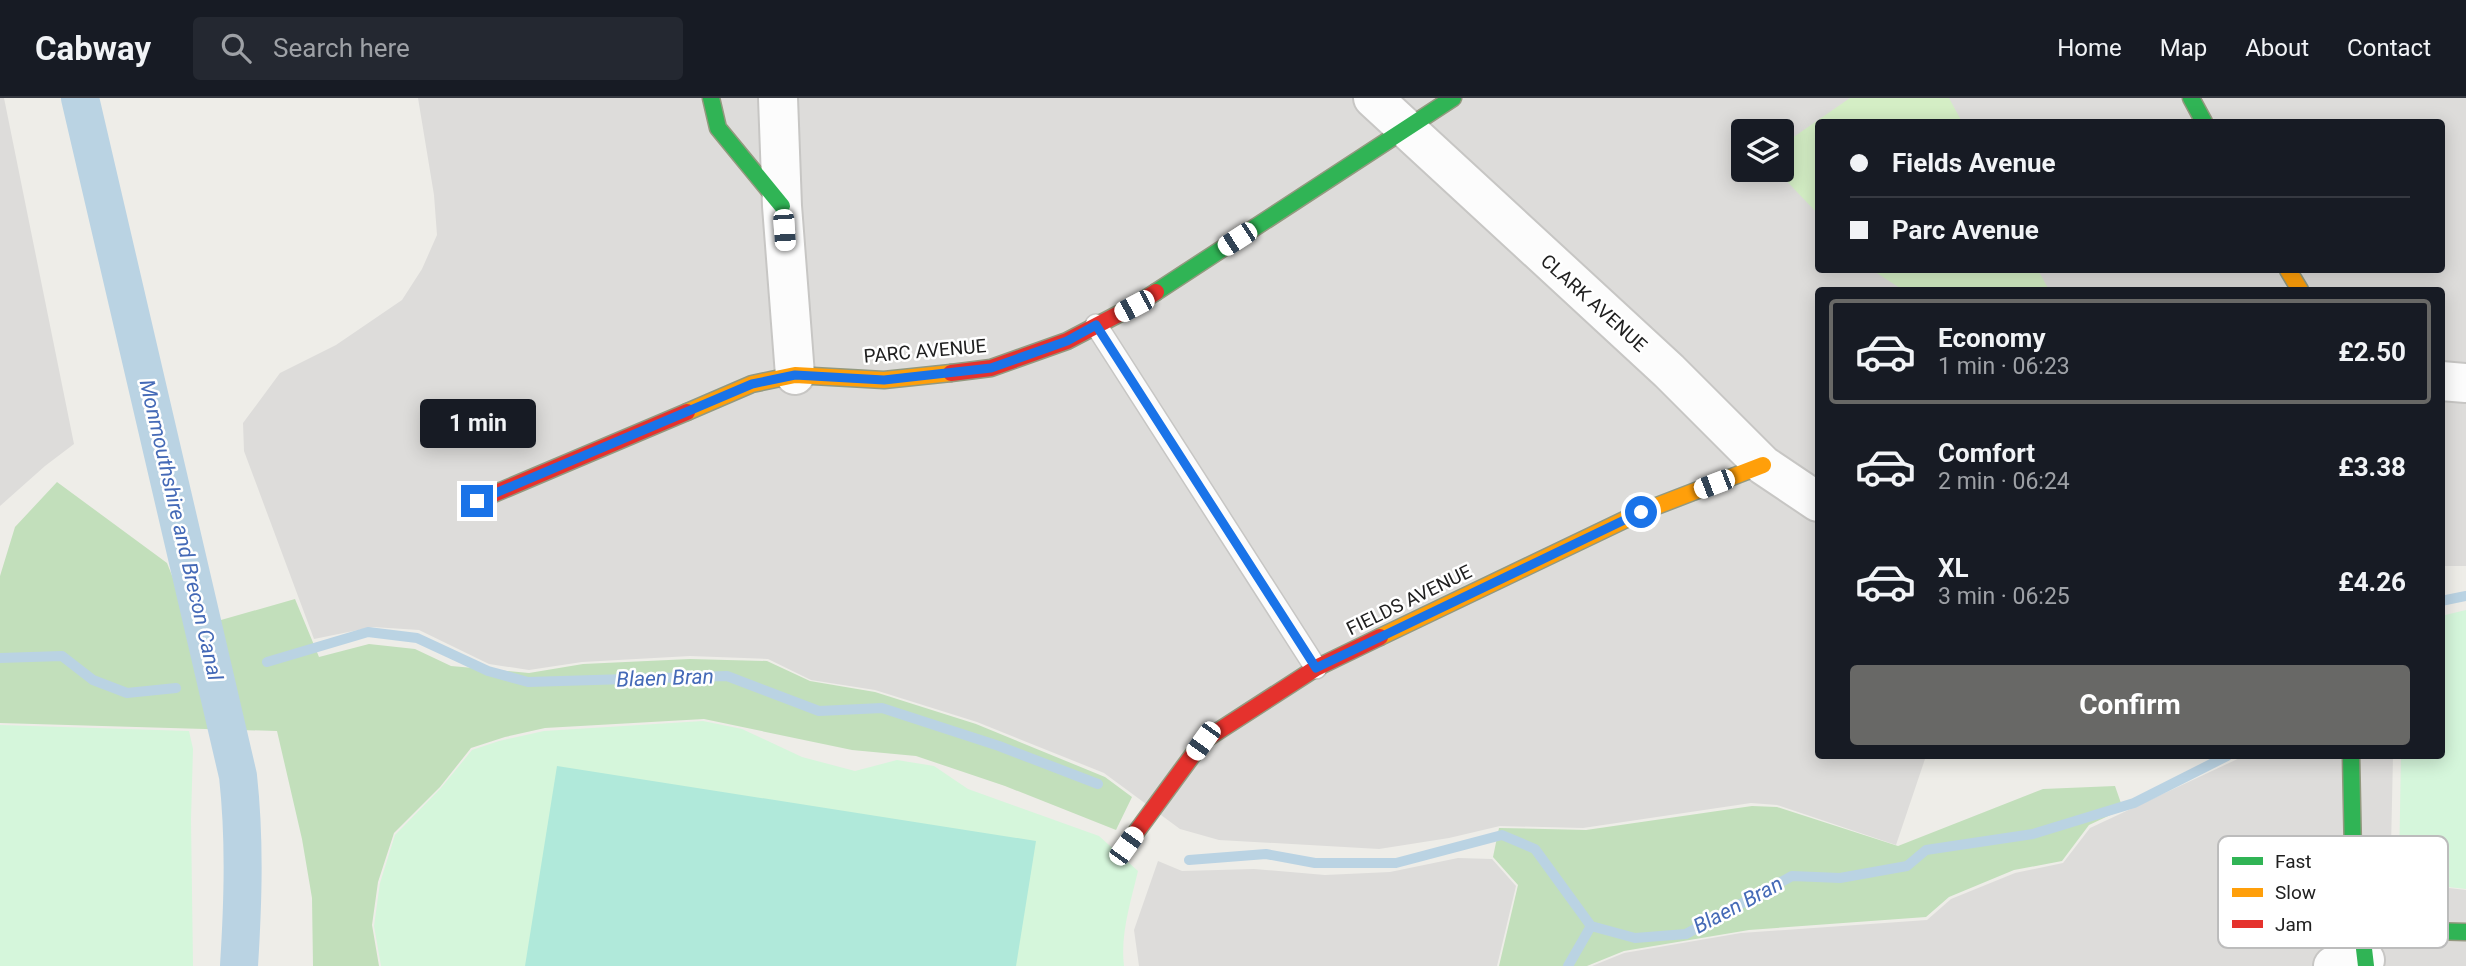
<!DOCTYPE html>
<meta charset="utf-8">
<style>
:root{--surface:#171b24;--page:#242831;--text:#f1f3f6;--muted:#9ea1a6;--line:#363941;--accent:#686866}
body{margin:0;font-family:Roboto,sans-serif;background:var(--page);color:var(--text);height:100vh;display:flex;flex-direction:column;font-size:26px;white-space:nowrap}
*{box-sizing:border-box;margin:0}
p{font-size:23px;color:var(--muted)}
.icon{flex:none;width:38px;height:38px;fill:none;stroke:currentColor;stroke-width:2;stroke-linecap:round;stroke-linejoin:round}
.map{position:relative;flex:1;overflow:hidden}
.side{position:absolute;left:1815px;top:189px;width:630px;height:472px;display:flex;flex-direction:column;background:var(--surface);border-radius:7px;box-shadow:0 4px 18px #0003}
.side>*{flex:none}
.guide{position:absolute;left:1815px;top:21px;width:630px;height:154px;border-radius:7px;box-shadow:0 4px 18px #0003;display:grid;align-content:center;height:154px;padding:0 35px;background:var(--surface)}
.tools{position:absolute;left:1731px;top:21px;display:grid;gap:14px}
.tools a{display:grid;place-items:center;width:63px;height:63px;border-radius:7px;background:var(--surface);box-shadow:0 4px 18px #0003;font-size:35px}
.end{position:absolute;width:32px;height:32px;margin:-16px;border:9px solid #1a73e8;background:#fff;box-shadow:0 0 0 4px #fff}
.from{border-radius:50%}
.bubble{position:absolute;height:49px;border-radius:7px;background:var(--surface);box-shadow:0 4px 18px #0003;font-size:23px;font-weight:700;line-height:49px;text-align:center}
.car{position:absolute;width:21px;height:42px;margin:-21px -10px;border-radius:9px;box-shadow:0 0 5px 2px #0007;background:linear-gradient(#fff 24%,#345 0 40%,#fff 0 76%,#345 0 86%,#fff 0)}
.guide b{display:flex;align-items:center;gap:24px;height:66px;font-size:26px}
.guide b+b{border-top:2px solid var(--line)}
.guide i{width:18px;height:18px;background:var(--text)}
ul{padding:12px 0 0;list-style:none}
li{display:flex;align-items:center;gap:21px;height:105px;margin:0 14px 10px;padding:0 21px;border:4px solid transparent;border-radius:7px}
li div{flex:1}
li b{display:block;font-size:26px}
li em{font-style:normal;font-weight:700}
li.selected{border-color:var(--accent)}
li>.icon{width:63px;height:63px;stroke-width:1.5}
.primary-button{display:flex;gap:14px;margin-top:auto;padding:14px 35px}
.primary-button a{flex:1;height:80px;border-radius:7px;background:var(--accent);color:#fff;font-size:28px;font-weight:700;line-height:80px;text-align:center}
header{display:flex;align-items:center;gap:42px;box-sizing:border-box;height:98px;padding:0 35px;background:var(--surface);border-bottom:2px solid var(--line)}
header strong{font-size:33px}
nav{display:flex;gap:38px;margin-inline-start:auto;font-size:24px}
.search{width:490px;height:63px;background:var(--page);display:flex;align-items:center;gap:18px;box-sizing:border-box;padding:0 24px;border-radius:7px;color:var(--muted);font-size:26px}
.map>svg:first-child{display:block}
</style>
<header>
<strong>Cabway</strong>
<div class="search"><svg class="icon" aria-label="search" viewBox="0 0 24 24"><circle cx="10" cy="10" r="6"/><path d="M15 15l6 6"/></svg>Search here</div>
<nav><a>Home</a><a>Map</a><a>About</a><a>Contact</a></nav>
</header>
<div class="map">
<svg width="2466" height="868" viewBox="0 0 2466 868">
<rect width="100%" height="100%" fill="#eeede8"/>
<!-- residential -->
<path fill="#dddcda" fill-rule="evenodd" d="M0,0H4L74,346L45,368L0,408Z
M418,0H2466V468H2441V192H1818V658H1926L1896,747L1777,707L1751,705L1583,730L1500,728L1449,740L1379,751L1219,742L1180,731L1104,675L977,624L875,592L811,582L768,561L690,558L582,564L529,572L489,566L419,532L373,529L314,541L244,353L243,325L280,275L336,247L402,202L422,171L437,137L434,97ZM1818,24H2441V172H1818ZM1743,33H1782V72H1743Z
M2244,658H2393L2391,750L2398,768L2414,786L2466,792V868H1592L1624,855L1741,835L1927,822L1951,801L2015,775L2063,765L2090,730Z
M1458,760L1492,761L1516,788L1497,868H1139L1134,832L1158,763L1182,773L1254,771L1325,777L1390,774Z"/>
<!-- grass -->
<path fill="#d4eec5" d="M1850,0H1949L1962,24H1818V116L1776,72H1782V47Z
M1872,172H2038L2049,192H1903Z"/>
<!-- forest -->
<path fill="#c2dfbb" d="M57,384L167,465L193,530L295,501L319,559L369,546L415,551L451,568L529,575L583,566L690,561L767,563L810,583L875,594L976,626L1105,679L1132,699L1116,732L1005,688L916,658L852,652L704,621L545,630L505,639L471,650L440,689L394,735L378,784L372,827L379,868H313L312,800L302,741L277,633L0,625V478L15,429Z
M2115,688L2123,711L2089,727L2062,763L2014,772L1949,799L1926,819L1749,832L1624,853L1587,868H1499L1518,787L1493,759L1499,730L1586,732L1752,708L1777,709L1898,748L2043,691Z"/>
<!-- park -->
<path fill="#d5f6db" d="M2466,512V791L2414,785L2399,767L2401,658H2441V518Z
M703,623L742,631L802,659L855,673L897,662L934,668L968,691L1099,738L1138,773C1131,803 1120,836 1124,868H381L374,828L380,785L395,737L441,690L472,652L499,643L544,633Z
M0,627L189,633L193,651L191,721L193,868H0Z"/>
<!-- pitch -->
<path fill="#b0e9da" d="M557,668L1036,743L1016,868H525Z"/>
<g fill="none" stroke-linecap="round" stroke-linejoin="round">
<!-- stream -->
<path stroke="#bad3e3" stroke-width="10" d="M2441,503L2466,498
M0,560L62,558L93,582L127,595L176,590
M267,564L368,534L417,540L488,573L528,584L727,578L819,613L882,610L999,648L1098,686
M1189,762L1266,756L1315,765H1396L1502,737L1535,751L1591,828L1635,840L1686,836L1792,778L1840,780L1907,768L1926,752L2033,736L2134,705L2227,658
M1568,868L1591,828"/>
<!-- canal -->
<path stroke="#bad3e3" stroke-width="38" d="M80,0L238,678C245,742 243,804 239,868"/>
<defs>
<path id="lane" d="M1096,227L1316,570"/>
<path id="street" d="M778,0L782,108L795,277
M1373,0L1669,273L1763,367L1818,404
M2441,283L2466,285
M2333,868L2365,862"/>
<path id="fast" d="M711,0L718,30L782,108
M2191,0L2204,24
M1156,194L1453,0
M2351,658L2353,757L2366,868
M2361,831L2466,834"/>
<path id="slow" d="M2288,172L2300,192
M687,314L752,286L795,277L884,282L951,275
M1380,539L1641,414L1763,367"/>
<path id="jam" d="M951,275L991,270L1067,243L1134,208L1156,194
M477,403L687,314
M1126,748L1203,643L1316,570L1380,539"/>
</defs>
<!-- lane casing -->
<use href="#lane" stroke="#c7c6c4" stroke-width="24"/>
<!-- street casing -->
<use href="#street" stroke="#c7c6c4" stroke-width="42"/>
<!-- fast casing -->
<use href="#fast" stroke="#93997f" stroke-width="19"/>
<!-- slow casing -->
<use href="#slow" stroke="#93997f" stroke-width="19"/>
<!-- jam casing -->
<use href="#jam" stroke="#93997f" stroke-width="19"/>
<!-- lane -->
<use href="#lane" stroke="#fcfcfc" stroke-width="21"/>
<!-- street -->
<use href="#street" stroke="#fcfcfc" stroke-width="38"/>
<!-- fast -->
<use href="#fast" stroke="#30b455" stroke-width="16"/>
<!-- slow -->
<use href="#slow" stroke="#ff9f0a" stroke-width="16"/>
<!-- jam -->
<use href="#jam" stroke="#e5322d" stroke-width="16"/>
</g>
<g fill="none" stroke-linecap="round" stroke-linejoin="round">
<!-- route -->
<path stroke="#1a73e8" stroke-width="9" d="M477,403L752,286L795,277L884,282L991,270L1067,243L1096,227L1316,570L1641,414"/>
</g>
<g text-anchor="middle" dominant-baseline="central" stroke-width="5" stroke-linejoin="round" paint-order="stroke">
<!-- street labels -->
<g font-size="19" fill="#202020" stroke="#fff">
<text transform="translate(1594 205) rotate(42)">CLARK AVENUE</text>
<text transform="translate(925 253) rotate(-5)">PARC AVENUE</text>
<text transform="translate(1409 502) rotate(-26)">FIELDS AVENUE</text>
</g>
<!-- water labels -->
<g font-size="21" font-style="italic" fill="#456ab7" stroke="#fff">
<text transform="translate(181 432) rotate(77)">Monmouthshire and Brecon Canal</text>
<text transform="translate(665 580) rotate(-2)">Blaen Bran</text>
<text transform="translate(1738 807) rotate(-28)">Blaen Bran</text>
</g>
</g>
<!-- legend -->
<rect x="2218" y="738" width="230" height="112" rx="10" fill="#fff" stroke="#bcbcbc" stroke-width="2"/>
<rect x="2232" y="759" width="31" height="8" fill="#30b455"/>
<rect x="2232" y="790" width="31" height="9" fill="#ff9f0a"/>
<rect x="2232" y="822" width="31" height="8" fill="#e5322d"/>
<g font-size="19" fill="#202020">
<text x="2275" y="770">Fast</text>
<text x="2275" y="801">Slow</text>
<text x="2275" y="833">Jam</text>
</g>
</svg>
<div class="tools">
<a><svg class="icon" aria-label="layers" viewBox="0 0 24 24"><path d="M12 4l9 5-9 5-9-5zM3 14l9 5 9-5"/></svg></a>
</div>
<i class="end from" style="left:1641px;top:414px"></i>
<i class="end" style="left:477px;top:403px"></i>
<div class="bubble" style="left:420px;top:301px;width:116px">1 min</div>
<i class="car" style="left:784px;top:132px;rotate:176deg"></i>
<i class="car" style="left:1237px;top:141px;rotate:237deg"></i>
<i class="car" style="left:1134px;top:208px;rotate:242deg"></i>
<i class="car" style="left:1714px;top:386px;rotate:249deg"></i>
<i class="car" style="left:1203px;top:643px;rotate:216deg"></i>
<i class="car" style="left:1126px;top:748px;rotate:36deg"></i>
<div class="guide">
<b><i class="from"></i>Fields Avenue</b>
<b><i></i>Parc Avenue</b>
</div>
<section class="side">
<ul>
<li class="selected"><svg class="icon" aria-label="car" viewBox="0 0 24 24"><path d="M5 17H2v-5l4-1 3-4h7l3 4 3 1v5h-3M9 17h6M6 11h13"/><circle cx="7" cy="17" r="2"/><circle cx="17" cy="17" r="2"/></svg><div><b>Economy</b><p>1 min · 06:23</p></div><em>£2.50</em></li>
<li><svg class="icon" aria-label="car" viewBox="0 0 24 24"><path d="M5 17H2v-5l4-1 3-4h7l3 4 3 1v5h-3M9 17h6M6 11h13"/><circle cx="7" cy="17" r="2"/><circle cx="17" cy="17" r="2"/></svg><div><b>Comfort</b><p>2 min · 06:24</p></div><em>£3.38</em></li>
<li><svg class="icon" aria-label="car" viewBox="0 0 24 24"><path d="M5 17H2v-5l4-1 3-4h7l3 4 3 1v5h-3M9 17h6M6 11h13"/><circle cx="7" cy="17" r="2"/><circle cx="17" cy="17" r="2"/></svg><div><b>XL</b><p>3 min · 06:25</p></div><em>£4.26</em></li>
</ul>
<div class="primary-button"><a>Confirm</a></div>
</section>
</div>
